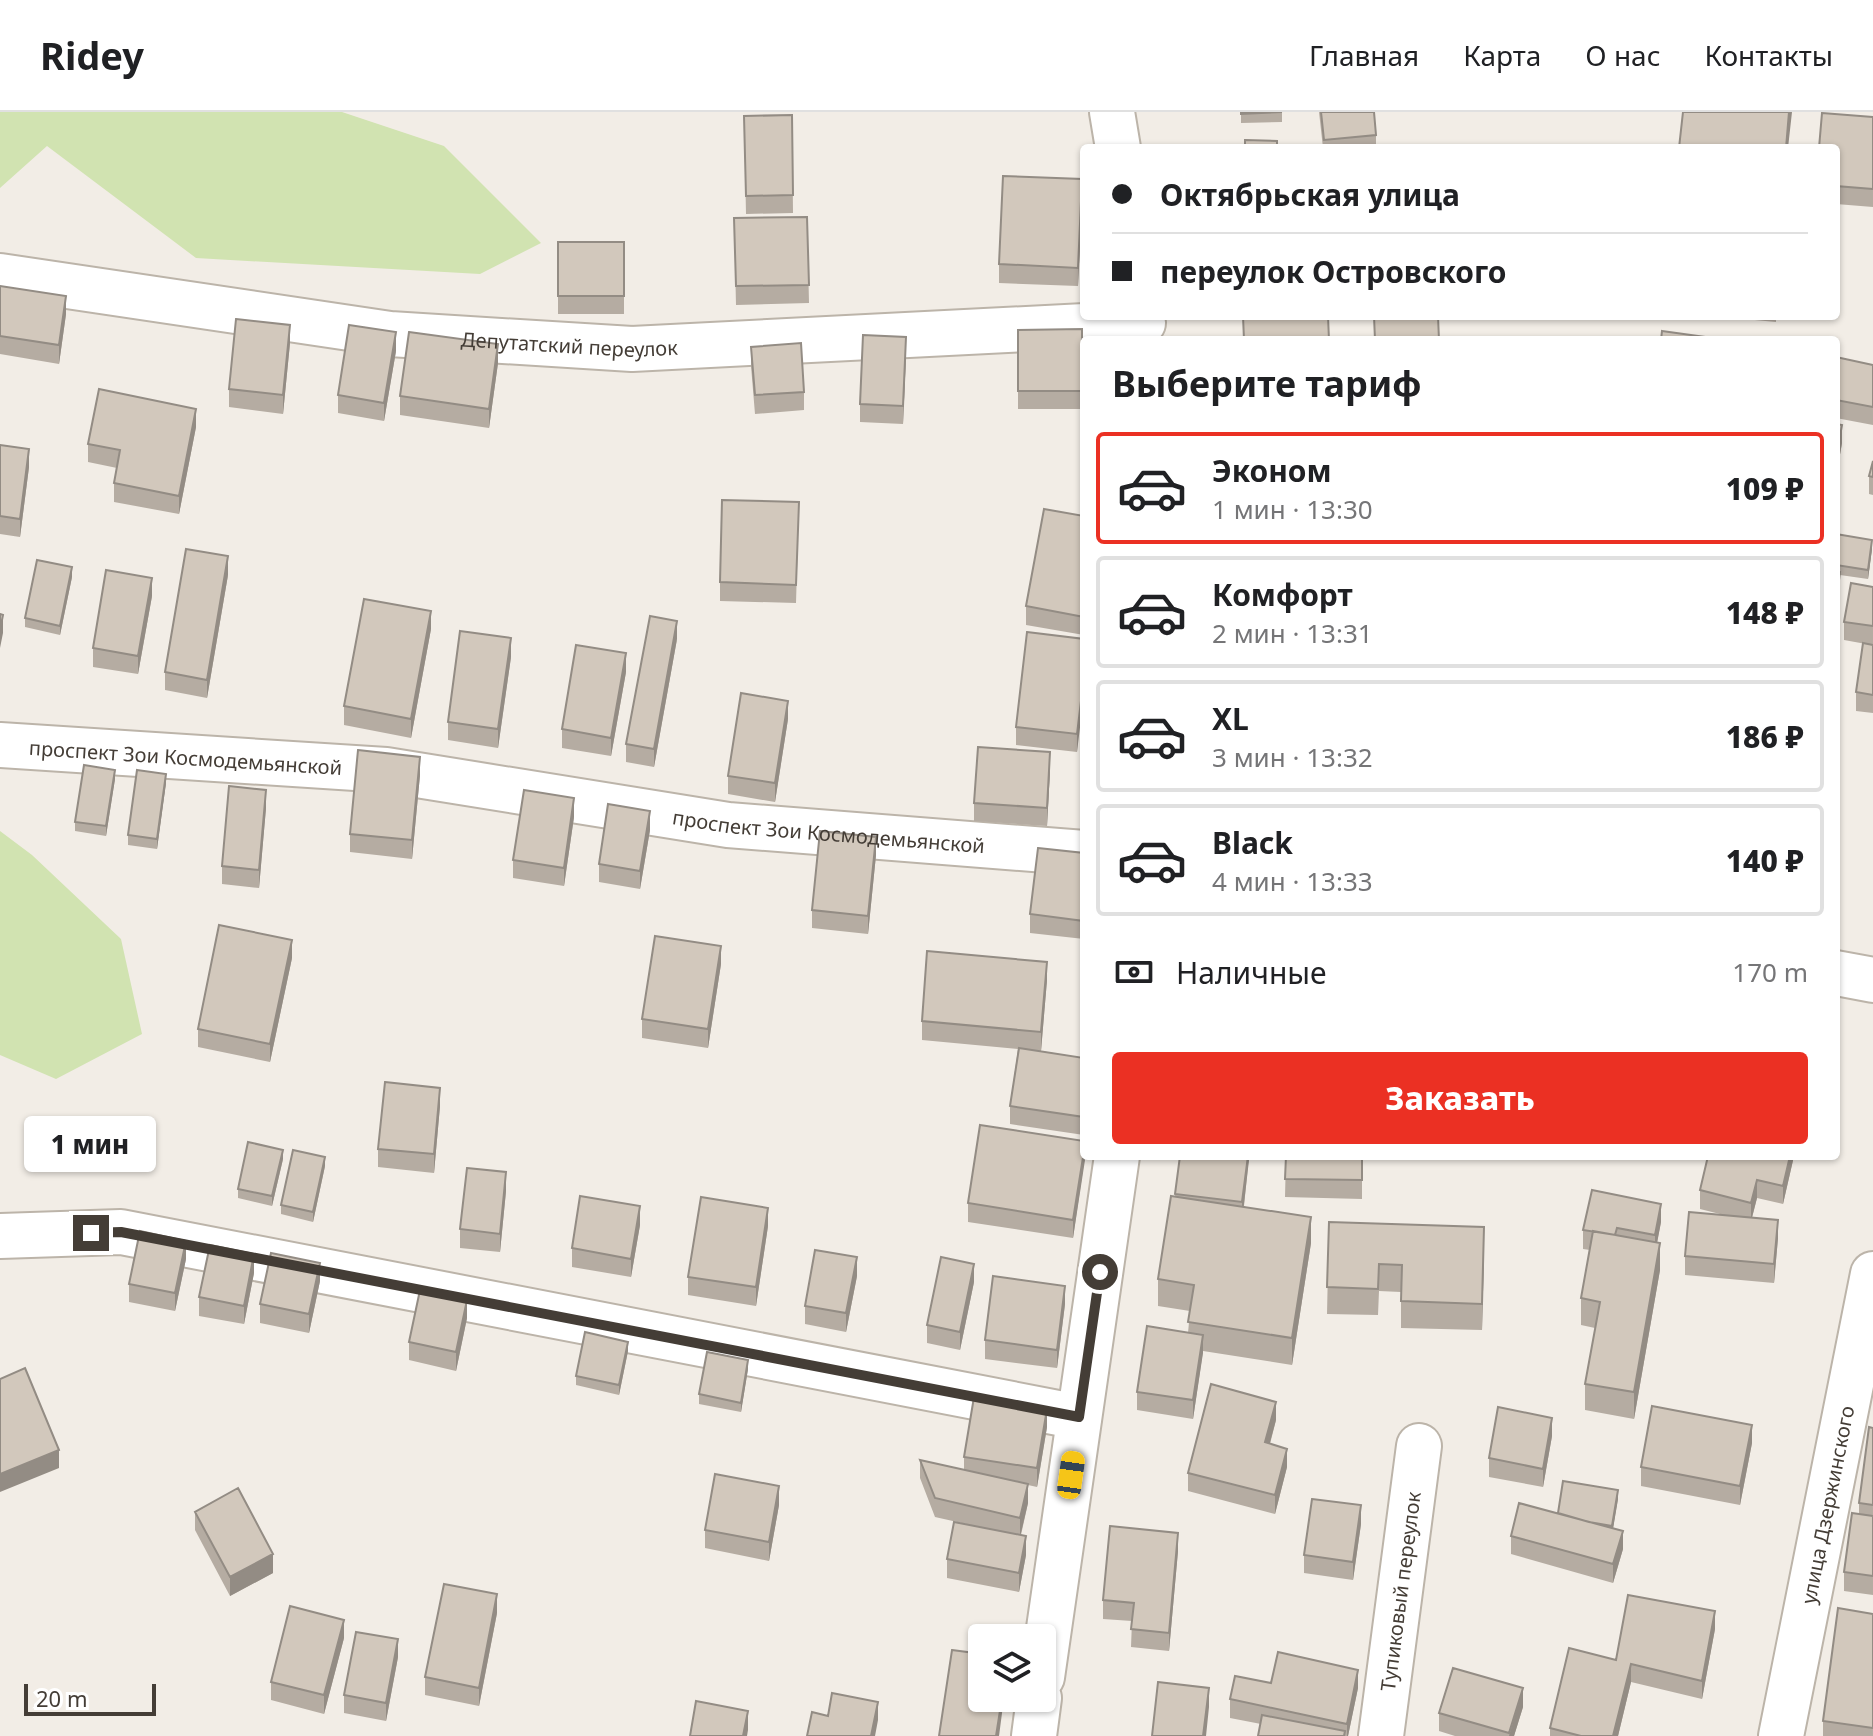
<!DOCTYPE html>
<html lang="ru">
<meta charset="utf-8">
<style>
:root{--surface:#fff;--page:#f6f6f6;--text:#202124;--muted:#757577;--line:#e0e0e0;--accent:#eb3023}
body{margin:0;font-family:"Noto Sans",sans-serif;background:var(--page);color:var(--text);height:100vh;display:flex;flex-direction:column;font-size:30px;white-space:nowrap}
*{box-sizing:border-box;margin:0}
p{font-size:26px;color:var(--muted)}
.icon{flex:none;width:44px;height:44px;fill:none;stroke:currentColor;stroke-width:2;stroke-linecap:round;stroke-linejoin:round}
.map{position:relative;flex:1;overflow:hidden}
.drawer{position:absolute;left:1080px;top:224px;width:760px;height:824px;display:flex;flex-direction:column;background:var(--surface);border-radius:8px;box-shadow:0 2px 6px #0004}
.drawer>*{flex:none}
.top-card{position:absolute;left:1080px;top:32px;width:760px;height:176px;border-radius:8px;box-shadow:0 2px 6px #0004;display:grid;align-content:center;height:176px;padding:0 32px;background:var(--surface)}
.fabs{position:absolute;left:968px;top:1512px;display:grid;gap:16px}
.fabs a{display:grid;place-items:center;width:88px;height:88px;border-radius:8px;background:var(--surface);box-shadow:0 2px 6px #0004;font-size:40px}
.scale{position:absolute;left:24px;bottom:20px;width:132px;box-sizing:border-box;padding-left:8px;border:4px solid #443d36;border-top:0;font-size:22px;line-height:28px;white-space:nowrap;color:#443d36;-webkit-text-stroke:6px #fff;paint-order:stroke}
.end{position:absolute;width:36px;height:36px;margin:-18px;border:10px solid #443d36;background:#fff;box-shadow:0 0 0 4px #fff}
.from{border-radius:50%}
.bubble{position:absolute;height:56px;border-radius:8px;background:var(--surface);box-shadow:0 2px 6px #0004;font-size:26px;font-weight:800;line-height:56px;text-align:center}
.car{position:absolute;width:24px;height:48px;margin:-24px -12px;border-radius:10px;box-shadow:0 0 6px 2px #0007;background:linear-gradient(#f5c518 24%,#345 0 40%,#f5c518 0 76%,#345 0 86%,#f5c518 0)}
.top-card b{display:flex;align-items:center;gap:28px;height:76px;font-size:30px}
.top-card b+b{border-top:2px solid var(--line)}
.top-card i{width:20px;height:20px;background:var(--text)}
ul{padding:0;list-style:none}
li{display:flex;align-items:center;gap:24px;height:112px;margin:0 16px 12px;padding:0 16px;border:4px solid var(--line);border-radius:8px}
li div{flex:1}
li b{display:block;font-size:30px}
li em{font-style:normal;font-weight:800}
li.current{border-color:var(--accent)}
li>.icon{width:72px;height:72px;stroke-width:1.5}
h2{padding:0 32px;font-size:36px;line-height:96px}
.pay{display:flex;align-items:center;gap:20px;height:88px;padding:0 32px;font-size:30px}
.pay p{margin-inline-start:auto}
.cta{display:flex;gap:16px;margin-top:auto;padding:16px 32px}
.cta a{flex:1;height:92px;border-radius:8px;background:var(--accent);color:#fff;font-size:32px;font-weight:800;line-height:92px;text-align:center}
header{display:flex;align-items:center;gap:48px;box-sizing:border-box;height:112px;padding:0 40px;background:var(--surface);border-bottom:2px solid var(--line)}
header strong{font-size:38px}
nav{display:flex;gap:44px;margin-inline-start:auto;font-size:28px}
.map>svg:first-child{display:block}
</style>
<header>
<strong>Ridey</strong>
<nav><a>Главная</a><a>Карта</a><a>О нас</a><a>Контакты</a></nav>
</header>
<div class="map">
<svg width="1873" height="1624" viewBox="0 0 1873 1624">
<rect width="100%" height="100%" fill="#f2ede6"/>
<!-- green -->
<path fill="#d1e3b1" d="M0,0H342L444,34L541,131L480,162L196,146L47,34L0,76Z
M0,719L32,743L121,827L142,922L56,967L0,943Z"/>
<g fill="none" stroke-linecap="round" stroke-linejoin="round">
<defs>
<g id="minor">
<path d="M1112,0L1118,36"/>
<path id="s1" d="M0,164L390,222L632,237L1143,211"/>
<path id="s2" d="M0,633L386,658L728,713L1084,741"/>
<path d="M1836,861L1873,868"/>
<path d="M0,1124L121,1120L1079,1305"/>
<path d="M1042,1565L1117,1044"/>
<path d="M1034,1624L1039,1586"/>
<path id="s3" d="M1381,1624L1419,1334"/>
<path id="s4" d="M1781,1624L1873,1162"/>
</g>
</defs>
<!-- minor casing -->
<use href="#minor" stroke="#bcb4a9" stroke-width="48"/>
<!-- minor -->
<use href="#minor" stroke="#fff" stroke-width="44"/>
</g>
<!-- wall -->
<path fill="#b5aca2" d="M1241,0H1282V10L1241,11Z
M1319,0H1374L1376,23V36H1323Z
M792,3L793,101L746,102L744,4Z
M1873,5V95L1836,92V36Z
M1082,86L1078,174L999,171V152Z
M807,105L809,191L736,193L734,106Z
M558,130H624V202H558Z
M0,174L66,202L59,252L0,242Z
M1712,204H1776V210Z
M1082,217V297H1018V218Z
M290,231L283,302L229,295V277Z
M751,235L804,280V298L755,302L751,254Z
M396,239L384,309L338,301V283Z
M906,243L903,312L860,310V292Z
M1836,245L1873,253V313L1836,306Z
M498,251L489,316L400,303V284Z
M1836,312L1842,331L1838,354L1836,353Z
M196,315L179,402L114,390V371L117,356L88,350V332Z
M0,333L29,355L20,425L0,422Z
M1873,349V383L1869,382V364Z
M799,390L796,491L720,489V470Z
M1084,404V523L1026,513V494Z
M1836,422L1872,437L1868,467L1840,463V478L1836,510Z
M228,463L207,586L165,578V560Z
M72,465L60,523L25,515V506Z
M1873,475V601L1856,599V580L1866,532L1844,528V510Z
M152,484L138,562L93,555V536Z
M431,517L411,626L344,613V594Z
M677,527L654,655L626,650V632Z
M1084,527L1077,640L1016,633V615Z
M511,545L498,636L448,628V610Z
M626,560L611,644L562,636V617Z
M788,607L775,690L728,682V664Z
M1050,658L1047,714L974,709V691Z
M420,663L412,747L350,740V722Z
M115,667L106,724L75,719V710Z
M166,671L157,737L128,733V723Z
M266,696L259,776L222,772V754Z
M574,705L564,774L513,766V748Z
M650,718L640,777L599,770V752Z
M1084,741V827L1030,821V802Z
M876,743L868,822L812,816V798Z
M292,846L270,950L198,935V917Z
M721,852L708,936L642,926V907Z
M1047,868L1041,939L1084,946V1023L1010,1012V994L1018,937L922,928V909Z
M440,994L434,1061L378,1055V1037Z
M1085,1044L1073,1126L968,1110V1091Z
M1180,1044H1249L1244,1094L1311,1131L1292,1253L1203,1239L1193,1307L1137,1298V1280L1188,1221L1190,1199L1158,1194V1167L1175,1084Z
M1286,1044H1362V1087L1285,1085Z
M1794,1044L1783,1092L1757,1086L1752,1106L1778,1126L1774,1171L1685,1163V1144L1728,1104L1700,1097V1078Z
M283,1047L272,1094L238,1086V1077Z
M325,1054L313,1110L281,1102V1093Z
M506,1079L500,1140L460,1136V1117Z
M1329,1110L1484,1142L1482,1218L1401,1216V1180L1379,1179L1378,1203L1327,1202Z
M1661,1110L1657,1130L1660,1158L1634,1307L1585,1298V1272L1595,1216L1581,1213V1186L1590,1138L1583,1137V1118Z
M640,1113L631,1165L572,1155V1136Z
M768,1114L756,1194L688,1183V1165Z
M186,1147L175,1199L129,1190V1172Z
M254,1161L244,1212L199,1204V1185Z
M857,1164L846,1220L805,1212V1194Z
M320,1169L309,1221L260,1211V1192Z
M974,1170L960,1238L927,1231V1213Z
M1065,1192L1057,1256L985,1247V1228Z
M467,1206L456,1259L409,1248V1230Z
M628,1239L619,1283L576,1273V1264Z
M748,1257L741,1300L699,1292V1282Z
M1276,1308L1270,1332L1287,1355L1275,1402L1188,1379V1361Z
M1047,1315L1037,1375L1028,1373V1391L1021,1423L1026,1443L1019,1480L947,1466V1447L984,1416L935,1405L920,1366V1348L964,1358V1345Z
M1873,1316V1483L1844,1479V1460L1859,1402V1391Z
M1552,1324L1543,1375L1489,1365V1346Z
M1752,1331L1740,1393L1641,1374V1355Z
M1618,1387L1613,1416L1623,1437L1613,1471L1511,1442V1424L1558,1401Z
M779,1393L769,1449L705,1436V1418Z
M195,1400L273,1461L230,1484L195,1418Z
M1361,1412L1353,1468L1304,1461V1443Z
M1178,1439L1169,1539L1131,1535L1132,1509L1103,1507V1488Z
M497,1501L479,1594L425,1583V1565Z
M1873,1502V1624H1823V1609Z
M1715,1517L1702,1587L1631,1570L1618,1624H1550V1616L1616,1548Z
M344,1526L324,1602L271,1588V1570Z
M398,1545L386,1609L344,1601V1583Z
M1271,1571L1358,1576L1348,1624H1258L1261,1612L1230,1606V1587Z
M1523,1595L1514,1624H1455L1439,1619V1601Z"/>
<!-- shaded-wall -->
<path fill="#938c84" d="M1789,0H1792L1788,36H1786Z
M1082,67V86L1078,174V156Z
M66,184V202L59,252V233Z
M290,213V231L283,302V283Z
M396,220V239L384,309V291Z
M906,225V243L903,312V294Z
M498,232V251L489,316V297Z
M196,297V315L179,402V384Z
M1842,313V331L1838,354V335Z
M29,337V355L20,425V407Z
M1872,428V437L1868,467V458Z
M228,444V463L207,586V568Z
M72,455V465L60,523V514Z
M1840,460V478L1836,510V492Z
M152,466V484L138,562V544Z
M431,499V517L411,626V607Z
M3,503V521L0,536V518Z
M677,509V527L654,655V637Z
M511,526V545L498,636V617Z
M626,541V560L611,644V626Z
M1084,564V583L1077,640V622Z
M788,589V607L775,690V671Z
M1050,640V658L1047,714V696Z
M420,645V663L412,747V728Z
M115,658V667L106,724V714Z
M166,662V671L157,737V727Z
M266,678V696L259,776V758Z
M574,686V705L564,774V756Z
M650,699V718L640,777V759Z
M876,725V743L868,822V804Z
M292,828V846L270,950V932Z
M721,834V852L708,936V917Z
M1047,850V868L1041,939V920Z
M440,976V994L434,1061V1042Z
M283,1038V1047L272,1094V1084Z
M1084,1039L1085,1048L1073,1126V1108Z
M1248,1044H1249V1048L1242,1109V1090Z
M1790,1044H1794L1783,1092V1074Z
M325,1045V1054L313,1110V1100Z
M506,1060V1079L500,1140V1122Z
M1757,1068V1086L1751,1109V1091Z
M1661,1092V1110L1655,1142V1123Z
M640,1094V1113L631,1165V1147Z
M768,1096V1114L756,1194V1175Z
M1311,1105V1131L1292,1253V1226Z
M1778,1108V1126L1774,1171V1152Z
M1484,1115V1142L1482,1218V1192Z
M186,1129V1147L175,1199V1181Z
M1660,1131V1158L1634,1307V1280Z
M254,1142V1161L244,1212V1194Z
M857,1145V1164L846,1220V1201Z
M320,1151V1169L309,1221V1202Z
M974,1152V1170L960,1238V1220Z
M1065,1174V1192L1057,1256V1238Z
M467,1188V1206L456,1259V1240Z
M1203,1223V1241L1193,1307V1288Z
M628,1230V1239L619,1283V1273Z
M748,1248V1257L741,1300V1291Z
M1276,1290V1308L1265,1349V1330Z
M1047,1297V1315L1037,1375V1356Z
M1552,1306V1324L1543,1375V1357Z
M1752,1313V1331L1740,1393V1374Z
M1287,1337V1355L1275,1402V1383Z
M59,1338V1356L0,1380V1362Z
M1028,1372V1391L1020,1425V1406Z
M779,1374V1393L769,1449V1430Z
M1618,1378V1387L1612,1423V1414Z
M1361,1393V1412L1353,1468V1450Z
M1623,1419V1437L1613,1471V1452Z
M1178,1421V1439L1169,1539V1521Z
M1026,1424V1443L1019,1480V1461Z
M273,1442V1461L230,1484V1465Z
M497,1482V1501L479,1594V1576Z
M1715,1499V1517L1702,1587V1569Z
M344,1508V1526L324,1602V1583Z
M398,1527V1545L386,1609V1591Z
M1631,1552V1570L1618,1624H1613Z
M1358,1558V1576L1348,1624H1347V1612Z
M1209,1576V1595L1206,1624H1203Z
M1523,1576V1595L1514,1624H1509Z
M1002,1586H1004L999,1624H996Z
M878,1590V1608L875,1624H871Z
M748,1599V1618L747,1624H743Z"/>
<!-- building -->
<path fill="#d2c8bc" stroke="#938c84" stroke-width="2" d="M1241,0H1282L1241,2Z
M1321,0H1374L1376,23L1324,28Z
M1683,0H1789L1786,36H1679Z
M1822,1L1873,5V77L1836,74V36H1819Z
M792,3L793,83L746,84L744,4Z
M1245,28L1277,29V36H1245Z
M1003,64L1082,67L1078,156L999,152Z
M807,105L809,173L736,174L734,106Z
M558,130H624V184H558Z
M0,174L66,184L59,233L0,224Z
M1243,204H1328L1329,228H1244Z
M1374,204H1438L1439,228H1375Z
M236,207L290,213L283,283L229,277Z
M349,213L396,220L384,291L338,283Z
M1082,217V279H1018V218Z
M1662,219L1727,228H1661Z
M409,220L498,232L489,297L400,284Z
M863,223L906,225L903,294L860,292Z
M801,231L804,280L755,283L751,235Z
M1836,245L1873,253V295L1836,288Z
M99,277L196,297L179,384L114,371L120,338L88,332Z
M1836,312L1842,313L1838,335H1836Z
M0,333L29,337L20,407L0,404Z
M1873,349V365L1869,364Z
M722,388L799,390L796,473L720,470Z
M1044,397L1084,404V505L1026,494Z
M1836,422L1872,428L1868,458L1836,453Z
M186,437L228,444L207,568L165,560Z
M37,448L72,455L60,514L25,506Z
M106,458L152,466L138,544L93,536Z
M1836,459L1840,460L1836,492Z
M1851,471L1873,475V514L1844,510Z
M364,487L431,499L411,607L344,594Z
M0,502L3,503L0,518Z
M650,504L677,509L654,637L626,632Z
M460,519L511,526L498,617L448,610Z
M1027,520L1084,527V564L1077,622L1016,615Z
M1863,531L1873,533V583L1856,580Z
M576,533L626,541L611,626L562,617Z
M741,581L788,589L775,671L728,664Z
M978,635L1050,640L1047,696L974,691Z
M358,638L420,645L412,728L350,722Z
M84,653L115,658L106,714L75,710Z
M137,658L166,662L157,727L128,723Z
M229,674L266,678L259,758L222,754Z
M524,678L574,686L564,756L513,748Z
M608,692L650,699L640,759L599,752Z
M820,719L876,725L868,804L812,798Z
M1038,736L1084,741V809L1030,802Z
M219,813L292,828L270,932L198,917Z
M655,824L721,834L708,917L642,907Z
M927,839L1047,850L1041,920L922,909Z
M1019,936L1084,946V1005L1010,994Z
M385,970L440,976L434,1042L378,1037Z
M980,1013L1084,1029V1039L1073,1108L968,1091Z
M248,1030L283,1038L272,1084L238,1077Z
M293,1038L325,1045L313,1100L281,1093Z
M1180,1044H1248L1242,1090L1175,1082Z
M1286,1044H1362V1068L1285,1067Z
M1708,1044H1790L1783,1074L1757,1068L1751,1091L1700,1078Z
M467,1056L506,1060L500,1122L460,1117Z
M1592,1078L1661,1092L1655,1123L1617,1116L1615,1123L1583,1118Z
M580,1084L640,1094L631,1147L572,1136Z
M1171,1084L1311,1105L1292,1226L1188,1210L1194,1173L1158,1167Z
M701,1085L768,1096L756,1175L688,1165Z
M1689,1100L1778,1108L1774,1152L1685,1144Z
M1329,1110L1484,1115L1482,1192L1401,1189L1402,1153L1379,1152L1378,1177L1327,1175Z
M140,1119L186,1129L175,1181L129,1172Z
M1593,1119L1660,1131L1634,1280L1585,1272L1600,1190L1581,1186Z
M210,1133L254,1142L244,1194L199,1185Z
M815,1138L857,1145L846,1201L805,1194Z
M271,1141L320,1151L309,1202L260,1192Z
M941,1145L974,1152L960,1220L927,1213Z
M993,1164L1065,1174L1057,1238L985,1228Z
M420,1178L467,1188L456,1240L409,1230Z
M1147,1214L1203,1223L1193,1288L1137,1280Z
M585,1220L628,1230L619,1273L576,1264Z
M707,1240L748,1248L741,1291L699,1282Z
M25,1256L59,1338L0,1362V1267Z
M1211,1272L1276,1290L1265,1330L1287,1337L1275,1383L1188,1361Z
M974,1285L1047,1297L1037,1356L964,1345Z
M1652,1294L1752,1313L1740,1374L1641,1355Z
M1498,1295L1552,1306L1543,1357L1489,1346Z
M1869,1315L1873,1316V1393L1859,1391Z
M920,1348L1028,1372L1020,1406L935,1386Z
M715,1362L779,1374L769,1430L705,1418Z
M1563,1369L1618,1378L1612,1414L1589,1410L1558,1401Z
M238,1376L273,1442L230,1465L195,1400Z
M1312,1387L1361,1393L1353,1450L1304,1443Z
M1519,1391L1623,1419L1613,1452L1511,1424Z
M1852,1401L1873,1404V1464L1844,1460Z
M954,1410L1026,1424L1019,1461L947,1447Z
M1110,1414L1178,1421L1169,1521L1131,1517L1134,1491L1103,1488Z
M444,1472L497,1482L479,1576L425,1565Z
M1628,1483L1715,1499L1702,1569L1631,1552L1613,1624H1581L1550,1616L1569,1536L1616,1548Z
M290,1494L344,1508L324,1583L271,1570Z
M1838,1496L1873,1502V1616L1823,1609Z
M356,1520L398,1527L386,1591L344,1583Z
M952,1538L982,1542V1586H1002L996,1624H939Z
M1278,1540L1358,1558L1347,1612L1230,1587L1235,1564L1271,1571Z
M1453,1556L1523,1576L1509,1621L1439,1601Z
M1158,1570L1209,1576L1203,1624H1152Z
M832,1581L878,1590L871,1624H807L812,1600L828,1604Z
M696,1589L748,1599L743,1624H690Z
M1262,1603L1345,1619L1344,1624H1258Z"/>
<g fill="none" stroke-linecap="round" stroke-linejoin="round">
<!-- route -->
<path stroke="#443d36" stroke-width="10" d="M91,1121L121,1120L1079,1305L1100,1160"/>
</g>
<g text-anchor="middle" dominant-baseline="central" stroke-width="6" stroke-linejoin="round" paint-order="stroke">
<!-- street labels -->
<g font-size="20" fill="#443d36" stroke="#fff">
<text stroke="none"><textPath href="#s1" startOffset="574">Депутатский переулок</textPath></text>
<text stroke="none"><textPath href="#s2" startOffset="186">проспект Зои Космодемьянской</textPath></text>
<text stroke="none"><textPath href="#s2" startOffset="834">проспект Зои Космодемьянской</textPath></text>
<text stroke="none"><textPath href="#s4" startOffset="236">улица Дзержинского</textPath></text>
<text stroke="none"><textPath href="#s3" startOffset="146">Тупиковый переулок</textPath></text>
</g>
</g>
</svg>
<div class="fabs">
<a><svg class="icon" aria-label="layers" viewBox="0 0 24 24"><path d="M12 4l9 5-9 5-9-5zM3 14l9 5 9-5"/></svg></a>
</div>
<div class="scale">20 m</div>
<i class="end from" style="left:1100px;top:1160px"></i>
<i class="end" style="left:91px;top:1121px"></i>
<div class="bubble" style="left:24px;top:1004px;width:132px">1 мин</div>
<i class="car" style="left:1071px;top:1363px;rotate:8deg"></i>
<div class="top-card">
<b><i class="from"></i>Октябрьская улица</b>
<b><i></i>переулок Островского</b>
</div>
<section class="drawer">
<h2>Выберите тариф</h2>
<ul>
<li class="current"><svg class="icon" aria-label="car" viewBox="0 0 24 24"><path d="M5 17H2v-5l4-1 3-4h7l3 4 3 1v5h-3M9 17h6M6 11h13"/><circle cx="7" cy="17" r="2"/><circle cx="17" cy="17" r="2"/></svg><div><b>Эконом</b><p>1 мин · 13:30</p></div><em>109 ₽</em></li>
<li><svg class="icon" aria-label="car" viewBox="0 0 24 24"><path d="M5 17H2v-5l4-1 3-4h7l3 4 3 1v5h-3M9 17h6M6 11h13"/><circle cx="7" cy="17" r="2"/><circle cx="17" cy="17" r="2"/></svg><div><b>Комфорт</b><p>2 мин · 13:31</p></div><em>148 ₽</em></li>
<li><svg class="icon" aria-label="car" viewBox="0 0 24 24"><path d="M5 17H2v-5l4-1 3-4h7l3 4 3 1v5h-3M9 17h6M6 11h13"/><circle cx="7" cy="17" r="2"/><circle cx="17" cy="17" r="2"/></svg><div><b>XL</b><p>3 мин · 13:32</p></div><em>186 ₽</em></li>
<li><svg class="icon" aria-label="car" viewBox="0 0 24 24"><path d="M5 17H2v-5l4-1 3-4h7l3 4 3 1v5h-3M9 17h6M6 11h13"/><circle cx="7" cy="17" r="2"/><circle cx="17" cy="17" r="2"/></svg><div><b>Black</b><p>4 мин · 13:33</p></div><em>140 ₽</em></li>
</ul>
<div class="pay"><svg class="icon" aria-label="cash" viewBox="0 0 24 24"><path d="M3 7h18v10H3z"/><circle cx="12" cy="12" r="2"/></svg>Наличные<p>170 m</p></div>
<div class="cta"><a>Заказать</a></div>
</section>
</div>
